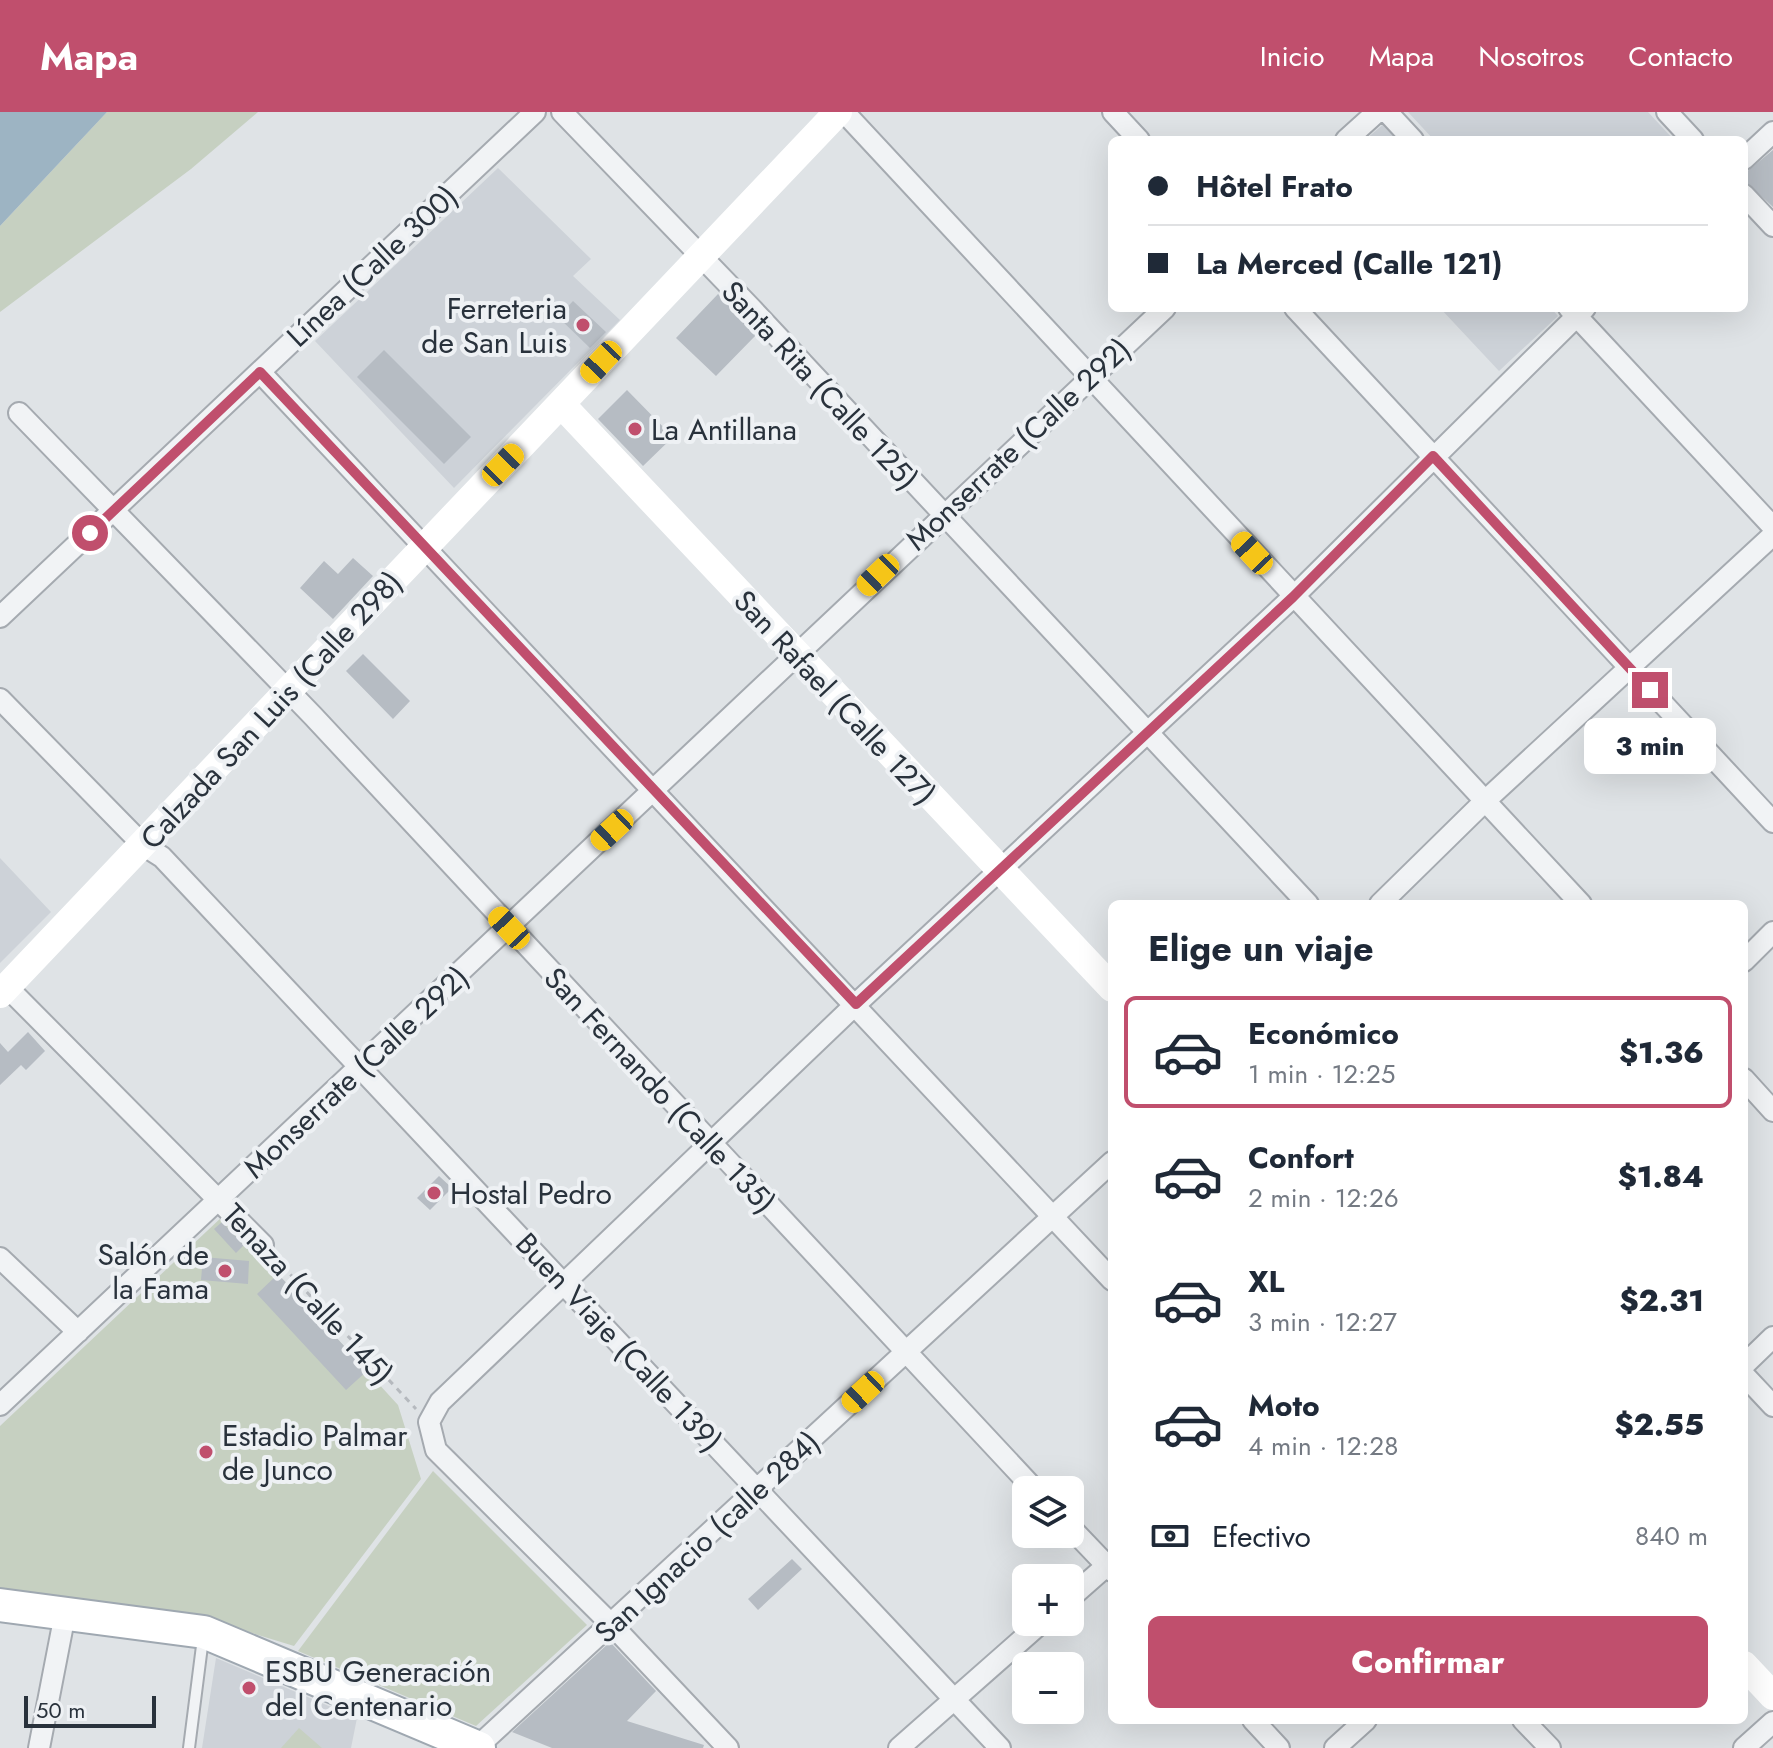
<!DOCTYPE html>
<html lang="es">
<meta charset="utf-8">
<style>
:root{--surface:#fff;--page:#f2f2f3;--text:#1f2937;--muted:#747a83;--line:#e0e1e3;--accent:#c04f6d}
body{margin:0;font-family:Jost,sans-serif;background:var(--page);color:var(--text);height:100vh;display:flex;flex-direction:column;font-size:30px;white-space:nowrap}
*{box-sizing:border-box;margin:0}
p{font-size:26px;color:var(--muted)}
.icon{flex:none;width:44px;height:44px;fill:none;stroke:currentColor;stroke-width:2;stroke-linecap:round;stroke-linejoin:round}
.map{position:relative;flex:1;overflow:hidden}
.drawer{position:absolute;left:1108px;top:788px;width:640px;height:824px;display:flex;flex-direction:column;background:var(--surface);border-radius:12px;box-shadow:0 8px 32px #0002}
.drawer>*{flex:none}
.hud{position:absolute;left:1108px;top:24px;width:640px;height:176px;border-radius:12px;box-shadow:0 8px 32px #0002;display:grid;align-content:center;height:176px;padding:0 40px;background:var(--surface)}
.tools{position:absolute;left:1012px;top:1364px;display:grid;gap:16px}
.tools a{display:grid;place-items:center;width:72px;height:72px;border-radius:12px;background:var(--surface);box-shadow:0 8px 32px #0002;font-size:40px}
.scale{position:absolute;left:24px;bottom:20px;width:132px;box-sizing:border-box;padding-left:8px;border:4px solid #29323c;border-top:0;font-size:22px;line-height:28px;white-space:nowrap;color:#29323c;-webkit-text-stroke:6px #eef1f4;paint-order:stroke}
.end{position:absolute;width:36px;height:36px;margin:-18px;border:10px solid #c04f6d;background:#fff;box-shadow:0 0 0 4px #fff}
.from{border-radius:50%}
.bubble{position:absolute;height:56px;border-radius:12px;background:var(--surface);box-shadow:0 8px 32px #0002;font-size:26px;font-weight:800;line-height:56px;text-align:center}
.car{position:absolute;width:24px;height:48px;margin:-24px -12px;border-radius:10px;box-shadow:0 0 6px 2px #0007;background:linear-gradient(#f5c518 24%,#345 0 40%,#f5c518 0 76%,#345 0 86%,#f5c518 0)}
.hud b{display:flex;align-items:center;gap:28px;height:76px;font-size:30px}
.hud b+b{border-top:2px solid var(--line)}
.hud i{width:20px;height:20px;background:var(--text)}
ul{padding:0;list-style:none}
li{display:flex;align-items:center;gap:24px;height:112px;margin:0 16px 12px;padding:0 24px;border:4px solid transparent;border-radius:12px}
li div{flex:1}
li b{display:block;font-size:30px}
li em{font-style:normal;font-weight:800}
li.on{border-color:var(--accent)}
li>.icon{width:72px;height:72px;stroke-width:1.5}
h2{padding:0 40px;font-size:36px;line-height:96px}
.pay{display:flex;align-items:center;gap:20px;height:88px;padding:0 40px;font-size:30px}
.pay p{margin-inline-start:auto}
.cta{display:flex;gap:16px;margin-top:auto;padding:16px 40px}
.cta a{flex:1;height:92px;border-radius:12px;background:var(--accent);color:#fff;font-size:32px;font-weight:800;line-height:92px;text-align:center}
header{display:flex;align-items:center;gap:48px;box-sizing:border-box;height:112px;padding:0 40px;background:var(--accent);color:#fff}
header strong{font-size:38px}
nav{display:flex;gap:44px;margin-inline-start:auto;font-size:28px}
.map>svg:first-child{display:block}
</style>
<header>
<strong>Mapa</strong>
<nav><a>Inicio</a><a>Mapa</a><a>Nosotros</a><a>Contacto</a></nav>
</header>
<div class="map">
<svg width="1773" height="1636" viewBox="0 0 1773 1636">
<rect width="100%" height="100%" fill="#dfe3e6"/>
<!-- built -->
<path fill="#cdd2d8" d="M1408,0H1648L1674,28H1434Z
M1386,10L1402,28H1365Z
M498,56L591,147L573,164L620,208L454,376L315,229Z
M1440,196H1551L1558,204L1499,259Z
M0,746L51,800L0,851Z
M216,1546L357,1606L351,1636H202Z"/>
<!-- green -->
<path fill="#c6d0c1" d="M107,0H258L191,57L0,200V114Z
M224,1103L398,1293L421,1367L294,1534L219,1511L0,1478V1314Z
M433,1359L587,1513L476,1614L298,1539Z
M299,1616L322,1636H281Z"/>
<!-- water -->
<path fill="#9db4c3" d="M0,0H107L0,114Z"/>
<!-- building -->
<path fill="#b6bcc3" d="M1773,38V95L1744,68V62Z
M718,182L757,222L716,264L676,226Z
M573,189L606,220L590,236L558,205Z
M384,238L471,325L444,352L357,265Z
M627,278L673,325L643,354L598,307Z
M353,446L373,464L333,507L300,476L324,449L338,462Z
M363,542L410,589L393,607L346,559Z
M28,920L45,939L26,958L21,953L0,973V931L8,940Z
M439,1064L452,1076L430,1098L417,1086Z
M222,1110L244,1133L236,1141L214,1117Z
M203,1145L249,1149L248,1172L201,1168Z
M278,1162L367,1259L346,1278L257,1182Z
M792,1447L802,1457L758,1498L748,1487Z
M610,1530L656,1579L627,1609L704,1633L703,1636H552L512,1620Z"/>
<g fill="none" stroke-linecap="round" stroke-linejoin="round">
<defs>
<path id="lane" d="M189,1636L203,1526"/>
<path id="street" d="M562,0L751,196L1308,792
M844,0L1581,792
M1113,0L1139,28
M1387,0L1413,28
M1667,0L1693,28
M1346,28L1377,0
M1744,47L1773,20
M1744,83L1773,114
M1295,196L1773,710
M1569,196L1773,415
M260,260L1112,1168
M19,301L313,604L1035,1378
M0,505L535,0
M0,587L143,733L162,745L1000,1636
M1380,792L1485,689L1773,423
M1744,849L1773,820
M7,875L263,1133
M1744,967L1773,999
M0,1146L78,1220
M1744,1253L1773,1225
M1744,1263L1773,1294
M0,1293L1165,196
M1070,1415L1112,1459
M1070,1486L1112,1449
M1253,1608L1279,1636
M1523,1608L1550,1636
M477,1635L1112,1050
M39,1636L65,1502
M728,1636L612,1513L436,1338L429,1310L440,1290L856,892L1293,485L1585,196
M899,1636L1042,1510
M1335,1636L1366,1608
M1744,1636L1773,1610"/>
<path id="primary" d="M0,1493L204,1520L479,1636"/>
</defs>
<!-- lane casing -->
<use href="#lane" stroke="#a5aab0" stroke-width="14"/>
<!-- street casing -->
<use href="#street" stroke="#a5aab0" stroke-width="24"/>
<!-- primary casing -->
<use href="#primary" stroke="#9fa8b1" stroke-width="36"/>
<!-- path -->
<path stroke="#b5b9be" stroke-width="3" stroke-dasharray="6 6" stroke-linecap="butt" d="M274,1145L416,1297"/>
<!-- lane -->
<use href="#lane" stroke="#f1f3f5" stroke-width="10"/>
<!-- street -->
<use href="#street" stroke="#f1f3f5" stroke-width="20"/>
<!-- secondary -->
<path stroke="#fff" stroke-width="28" d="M561,292L1112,876
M0,882L838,0
M1744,1553L1773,1584"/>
<!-- primary -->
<use href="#primary" stroke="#fff" stroke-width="32"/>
</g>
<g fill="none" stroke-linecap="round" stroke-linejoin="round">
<!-- route -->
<path stroke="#c04f6d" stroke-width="10" d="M90,421L260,260L856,892L1293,485L1433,344L1650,578"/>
</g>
<!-- markers -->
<g fill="#c04f6d" stroke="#eef1f4" stroke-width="3">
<circle cx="583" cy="213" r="8"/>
<circle cx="635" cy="317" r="8"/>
<circle cx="434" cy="1081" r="8"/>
<circle cx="225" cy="1159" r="8"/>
<circle cx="206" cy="1340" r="8"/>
<circle cx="249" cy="1576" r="8"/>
</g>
<g text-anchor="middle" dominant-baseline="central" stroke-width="8" stroke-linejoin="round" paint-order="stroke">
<!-- street labels -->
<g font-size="30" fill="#29323c" stroke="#eef1f4">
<text transform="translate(372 154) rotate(-43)">Línea (Calle 300)</text>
<text transform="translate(820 273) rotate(47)">Santa Rita (Calle 125)</text>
<text transform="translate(1018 332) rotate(-43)">Monserrate (Calle 292)</text>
<text transform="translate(835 585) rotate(47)">San Rafael (Calle 127)</text>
<text transform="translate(271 598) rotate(-47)">Calzada San Luis (Calle 298)</text>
<text transform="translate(356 960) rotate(-43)">Monserrate (Calle 292)</text>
<text transform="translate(660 978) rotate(47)">San Fernando (Calle 135)</text>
<text transform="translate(308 1182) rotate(47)">Tenaza (Calle 145)</text>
<text transform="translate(619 1230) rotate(47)">Buen Viaje (Calle 139)</text>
<text transform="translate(707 1425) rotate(-43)">San Ignacio (calle 284)</text>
</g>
<!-- poi labels -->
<g font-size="30" fill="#29323c" stroke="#eef1f4" text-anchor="start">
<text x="567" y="196" text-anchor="end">Ferreteria<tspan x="567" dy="34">de San Luis</tspan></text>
<text x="651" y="317">La Antillana</text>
<text x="450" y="1081">Hostal Pedro</text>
<text x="209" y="1142" text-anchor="end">Salón de<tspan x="209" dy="34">la Fama</tspan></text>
<text x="222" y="1323">Estadio Palmar<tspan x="222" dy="34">de Junco</tspan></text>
<text x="265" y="1559">ESBU Generación<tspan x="265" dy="34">del Centenario</tspan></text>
</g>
</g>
</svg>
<div class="tools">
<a><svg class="icon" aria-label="layers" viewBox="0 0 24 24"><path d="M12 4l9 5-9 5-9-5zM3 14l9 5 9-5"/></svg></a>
<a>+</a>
<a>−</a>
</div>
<div class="scale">50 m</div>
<i class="end from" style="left:90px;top:421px"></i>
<i class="end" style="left:1650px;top:578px"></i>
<div class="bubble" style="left:1584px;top:606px;width:132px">3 min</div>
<i class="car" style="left:601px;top:250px;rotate:223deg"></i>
<i class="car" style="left:503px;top:353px;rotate:44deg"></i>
<i class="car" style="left:1252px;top:441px;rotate:317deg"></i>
<i class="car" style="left:878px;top:463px;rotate:226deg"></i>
<i class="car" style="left:612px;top:718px;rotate:227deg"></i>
<i class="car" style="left:509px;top:816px;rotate:317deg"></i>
<i class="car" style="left:863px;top:1280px;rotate:227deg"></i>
<div class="hud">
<b><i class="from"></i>Hôtel Frato</b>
<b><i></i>La Merced (Calle 121)</b>
</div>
<section class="drawer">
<h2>Elige un viaje</h2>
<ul>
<li class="on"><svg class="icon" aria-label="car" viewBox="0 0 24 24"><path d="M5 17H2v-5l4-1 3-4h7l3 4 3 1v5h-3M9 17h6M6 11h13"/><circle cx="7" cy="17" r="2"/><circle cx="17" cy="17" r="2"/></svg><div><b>Económico</b><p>1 min · 12:25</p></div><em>$1.36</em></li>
<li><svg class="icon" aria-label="car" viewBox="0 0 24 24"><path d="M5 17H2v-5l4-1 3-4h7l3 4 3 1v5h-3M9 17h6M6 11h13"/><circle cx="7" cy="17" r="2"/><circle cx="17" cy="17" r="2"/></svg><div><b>Confort</b><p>2 min · 12:26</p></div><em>$1.84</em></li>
<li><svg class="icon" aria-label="car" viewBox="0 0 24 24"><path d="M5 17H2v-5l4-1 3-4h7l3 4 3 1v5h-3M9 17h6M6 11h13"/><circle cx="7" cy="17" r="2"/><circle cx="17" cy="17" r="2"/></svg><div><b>XL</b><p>3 min · 12:27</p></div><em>$2.31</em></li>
<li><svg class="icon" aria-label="car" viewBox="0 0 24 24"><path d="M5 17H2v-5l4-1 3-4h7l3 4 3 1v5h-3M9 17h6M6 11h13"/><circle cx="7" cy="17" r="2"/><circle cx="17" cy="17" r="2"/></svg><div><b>Moto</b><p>4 min · 12:28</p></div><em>$2.55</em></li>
</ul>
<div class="pay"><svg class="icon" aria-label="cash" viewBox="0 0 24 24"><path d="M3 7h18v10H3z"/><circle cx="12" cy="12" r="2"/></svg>Efectivo<p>840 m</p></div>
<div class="cta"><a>Confirmar</a></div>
</section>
</div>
